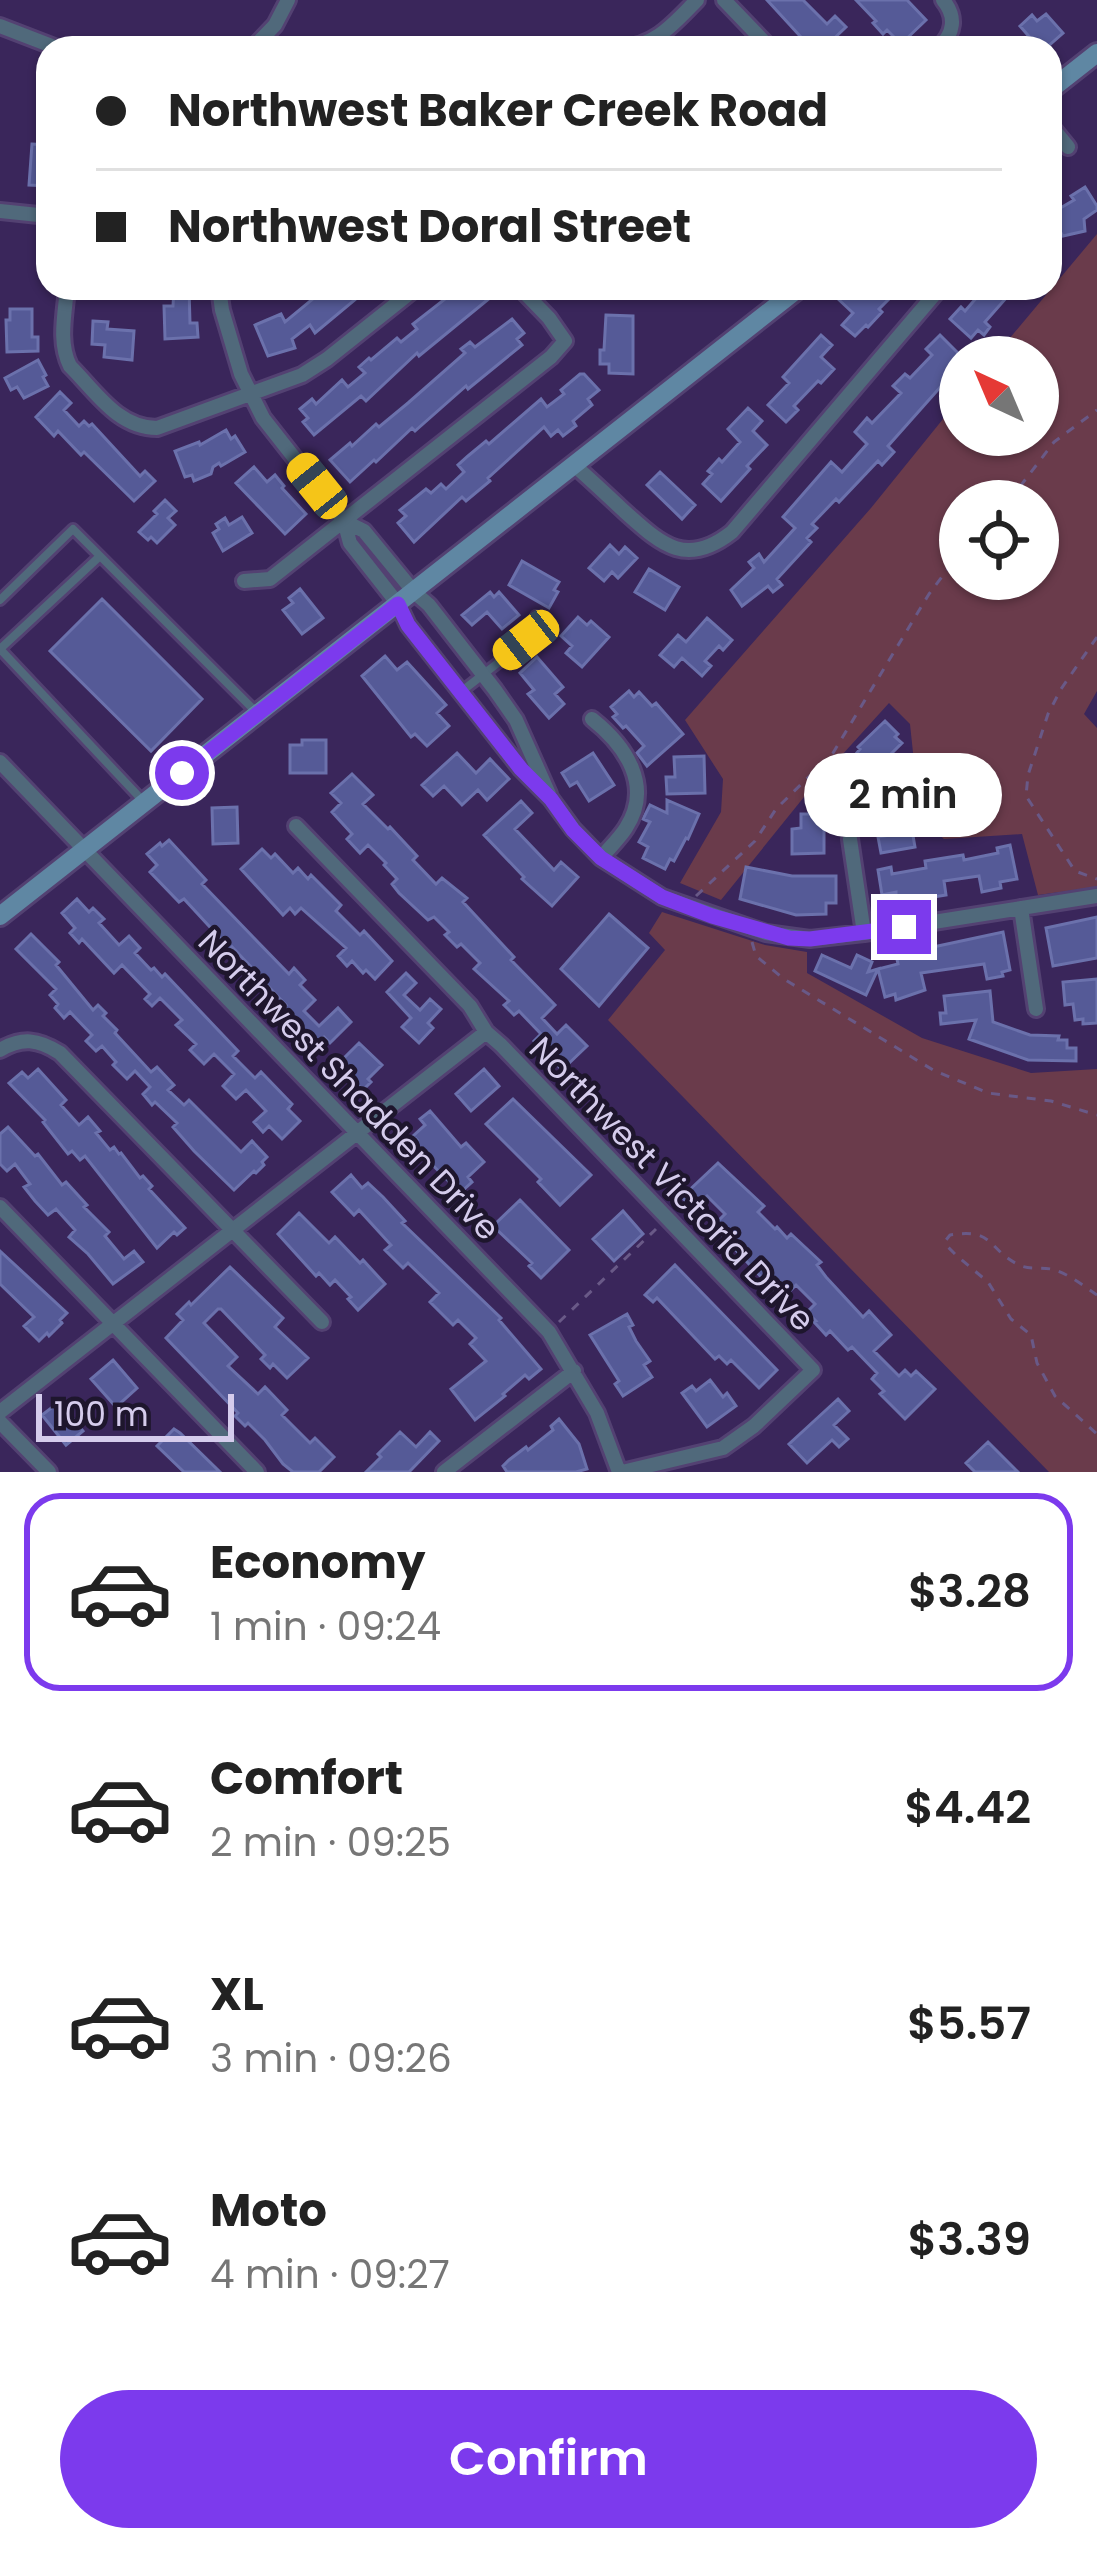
<!DOCTYPE html>
<meta charset="utf-8">
<style>
:root{--surface:#fff;--page:#f6f6f6;--text:#222;--muted:#767676;--line:#e0e0e0;--accent:#7c3aed}
body{margin:0;font-family:Poppins,sans-serif;background:var(--page);color:var(--text);height:100vh;display:flex;flex-direction:column;font-size:45px;white-space:nowrap}
*{box-sizing:border-box;margin:0}
p{font-size:39px;color:var(--muted)}
.icon{flex:none;width:66px;height:66px;fill:none;stroke:currentColor;stroke-width:2;stroke-linecap:round;stroke-linejoin:round}
.map{position:relative;height:1472px;overflow:hidden}
.panel{display:flex;flex-direction:column;background:var(--surface);flex:1}
.panel>*{flex:none}
.guide{position:absolute;left:36px;top:36px;width:1026px;height:264px;border-radius:36px;box-shadow:0 3px 9px #0004;display:grid;align-content:center;height:264px;padding:0 60px;background:var(--surface)}
.needle{width:78px;rotate:316deg}
.controls{position:absolute;left:939px;top:336px;display:grid;gap:24px}
.controls a{display:grid;place-items:center;width:120px;height:120px;border-radius:50%;background:var(--surface);box-shadow:0 3px 9px #0004;font-size:60px}
.scale{position:absolute;left:36px;bottom:30px;width:198px;box-sizing:border-box;padding-left:12px;border:6px solid #d5ccec;border-top:0;font-size:33px;line-height:42px;white-space:nowrap;color:#d5ccec;-webkit-text-stroke:9px #1e162d;paint-order:stroke}
.end{position:absolute;width:54px;height:54px;margin:-27px;border:15px solid #7c3aed;background:#fff;box-shadow:0 0 0 6px #fff}
.from{border-radius:50%}
.bubble{position:absolute;height:84px;border-radius:42px;background:var(--surface);box-shadow:0 3px 9px #0004;font-size:39px;font-weight:600;line-height:84px;text-align:center}
.car{position:absolute;width:36px;height:72px;margin:-36px -18px;border-radius:15px;box-shadow:0 0 9px 3px #0007;background:linear-gradient(#f5c518 24%,#345 0 40%,#f5c518 0 76%,#345 0 86%,#f5c518 0)}
.guide b{display:flex;align-items:center;gap:42px;height:114px;font-size:45px}
.guide b+b{border-top:3px solid var(--line)}
.guide i{width:30px;height:30px;background:var(--text)}
ul{padding:21px 0 0;list-style:none}
li{display:flex;align-items:center;gap:36px;height:198px;margin:0 24px 18px;padding:0 36px;border:6px solid transparent;border-radius:36px}
li div{flex:1}
li b{display:block;font-size:45px}
li em{font-style:normal;font-weight:600}
li.current{border-color:var(--accent)}
li>.icon{width:108px;height:108px;stroke-width:1.5}
.action{display:flex;gap:24px;margin-top:auto;padding:24px 60px}
.action a{flex:1;height:138px;border-radius:72px;background:var(--accent);color:#fff;font-size:48px;font-weight:600;line-height:138px;text-align:center}
.map>svg:first-child{display:block}
</style>
<div class="map">
<svg width="1097" height="1472" viewBox="0 0 1097 1472">
<rect width="100%" height="100%" fill="#3a265b"/>
<!-- green -->
<path fill="#6a3b4b" fill-rule="evenodd" d="M1097,234V691L1084,714L1097,728V887L1038,895L1022,834L944,839L928,825L918,800L910,724L889,703L804,797L721,900L680,883L721,812L723,779L685,720L871,508L960,398V435H1038V357H994ZM960,501H1038V579H960Z
M662,912L765,945L807,952V973L922,1038L1031,1073L1097,1069V1472H1049L608,1020L665,950L649,933Z"/>
<!-- building -->
<path fill="#555a97" stroke="#6b71ac" stroke-width="3" d="M767,0H803L827,24L835,16L846,27L824,48H811Z
M856,0H907L926,20L901,44L887,30L883,34L873,23L876,21Z
M1046,14L1063,33L1046,48H1039L1020,26L1032,15L1037,21Z
M32,144L48,145V186L29,185Z
M1085,187L1097,206V210L1084,219L1085,231L1063,236L1058,228L1050,229V209L1062,207L1074,200L1071,196Z
M174,288H189L190,323H197L198,337L165,339L164,306H173Z
M326,288H369L315,333L310,325L292,339L295,348L268,356L255,325L281,314L285,322Z
M459,288H483L491,297L419,356L417,353L366,401L361,396L314,435L303,422L308,418L300,409L312,399L316,404L342,380L348,387L365,373L359,367L369,358L371,360L397,338L401,342L417,329L413,324Z
M856,288H900L879,309L882,312L868,327L866,325L855,336L842,325L853,313L837,298L844,290L850,295Z
M985,288H1015L985,322L990,327L984,335L978,330L971,338L950,319L961,307L965,311Z
M10,309H32V337H38V351L7,352L6,320H10Z
M606,315L633,316V374L609,373V364H600V350H604Z
M512,319L524,333L517,339L522,345L468,389L466,386L415,431L412,428L376,462L374,460L350,482L330,460L350,443L352,446L376,424L379,427L408,403L465,353L461,349L470,342L475,347Z
M93,321L108,322L107,329L134,331L132,360L104,357L105,345L92,344Z
M821,335L832,345L821,357L834,369L821,383L818,381L794,406L798,410L786,422L768,405L789,383L783,377Z
M940,335L960,355V365L888,446L894,452L882,465L878,461L839,502L836,499L812,524L817,528L807,538L811,542L777,579L782,585L773,592L768,586L742,606L731,590L754,568L749,562L759,554L764,562L795,528L783,517L831,462L842,472L867,444L855,432L867,418L872,423L901,393L893,386L905,374L910,378L932,355L926,349Z
M38,360L46,375L43,377L48,386L24,398L17,387L11,390L5,378Z
M580,374H584L599,390L588,399L592,405L573,421L576,426L563,436L558,430L551,436L544,427L488,478L490,481L466,501L462,497L414,542L398,523L406,516L400,510L426,489L431,493L441,484L446,489L464,472L458,465L468,456L486,441L489,444L541,399L547,407L564,394L561,390Z
M60,392L71,403L64,410L79,426L84,421L89,426L92,424L140,476L145,471L155,481L134,501L84,452L81,455L58,431L54,436L36,417Z
M748,408L762,421L753,431L767,445L747,466L750,469L721,501L703,484L712,474L708,471L719,459L722,462L740,442L728,429Z
M226,430L231,439L235,436L245,452L221,466L219,463L213,467L211,474L194,481L192,475L185,477L175,451L199,442L200,445Z
M254,467L267,482L275,475L284,486L282,488L306,514L285,534L236,483Z
M660,472L695,505L682,519L647,485Z
M165,500L176,511L168,518L175,525L157,543L151,537L148,540L139,532L157,514L154,511Z
M242,517L252,533L223,551L213,533L219,529L216,524L225,518L229,525Z
M610,545L619,554L625,547L637,558L618,578L612,572L604,581L589,568Z
M522,561L559,582L554,590L558,592L549,608L509,585Z
M649,569L679,587L665,610L635,592Z
M300,589L323,618L302,634L283,610L293,603L289,598Z
M490,592L494,597L499,592L519,615L502,629L487,612L472,625L462,615Z
M102,599L202,699L151,751L50,651Z
M578,617L587,625L591,621L609,637L582,667L566,653L572,646L561,636Z
M707,618L732,640L723,650L719,646L705,661L711,666L702,676L682,658L674,667L660,655L678,635L686,642Z
M385,656L397,670L407,662L446,705L437,713L449,726L427,746L415,734L411,737L362,676Z
M537,657L563,687L555,694L564,704L549,718L528,694L534,690L520,673Z
M629,691L634,697L639,692L652,706L656,703L683,734L647,766L637,753L644,746L626,726L623,728L613,717L617,714L611,707Z
M885,721L898,734L895,737L902,743L892,753L899,759L876,783L883,788L873,800L861,790L844,810L826,795V791L860,749L858,747Z
M302,740H326V773H290V745H302Z
M457,753L476,773L490,759L509,779L487,800L478,790L462,805L444,786L433,796L422,785Z
M593,753L614,785L589,801L577,782L570,786L562,773Z
M704,756L705,793L667,794L666,777H675L674,757Z
M352,774L373,795L363,804L388,829L390,827L417,856L413,860L436,884L442,878L467,898L463,902L514,957L511,960L555,1005L542,1018L557,1034L566,1025L587,1046L562,1070L534,1041L541,1034L519,1011L514,1015L504,1005L509,1001L474,969L480,963L461,944L457,947L445,935L449,932L434,917L428,920L399,893L392,884L397,879L384,865L386,863L368,845L360,853L347,839L352,834L332,812L341,803L331,793Z
M667,800L699,814L688,839L686,838L674,861L670,859L665,869L643,858L648,847L639,842L650,822L643,819L650,805L667,813Z
M521,801L532,813L515,829L554,870L561,862L578,877L552,906L522,879L524,877L484,835Z
M237,807L238,843L213,844L212,808Z
M909,813L915,847L881,853L878,837L890,835L887,817Z
M801,814H824V853L792,854V829L801,828Z
M169,840L206,880L202,884L254,938L289,974L294,968L305,980L300,985L315,1000L304,1011L319,1026L338,1008L351,1022L330,1043L324,1037L316,1044L281,1009L286,1005L263,981L259,985L248,974L253,969L232,947L227,952L217,941L220,938L184,899L179,902L150,872L157,865L147,854L160,843L162,846Z
M1010,845L1017,879L1000,882L1001,888L982,892L979,876L944,881L946,895L921,899V902L906,904L904,897L896,899V892L882,895L878,870L891,867L892,874L926,868L925,861L963,855L964,860L998,853L997,848Z
M262,849L271,858L275,854L293,873L298,868L308,879L311,875L341,905L336,911L360,935L364,931L392,961L375,979L366,970L363,973L352,961L347,966L338,956L346,948L301,908L295,914L290,908L283,915L241,869Z
M746,867L792,876H836V903H826V914L796,915L740,899Z
M77,899L89,912L93,908L104,919L99,923L119,945L129,936L140,948L135,953L151,970L154,968L162,977L165,974L238,1051L233,1056L255,1078L261,1072L292,1104L288,1109L300,1121L282,1139L269,1126L263,1132L254,1122L266,1111L246,1090L236,1099L223,1086L234,1074L214,1054L204,1064L190,1050L196,1044L176,1025L182,1020L160,998L152,1006L145,999L150,994L122,965L114,973L82,939L79,943L70,933L75,928L62,913Z
M609,914L648,948L599,1006L561,969Z
M1097,917V958L1053,966L1046,928Z
M1003,932L1010,970L1002,972L1003,976L987,979L984,964L921,973L925,990L896,1000L895,994L885,997L878,969L898,964L896,955Z
M31,934L59,962L56,965L93,1010L98,1005L106,1013L103,1016L117,1030L115,1033L151,1072L157,1067L174,1085L168,1090L184,1105L189,1100L241,1152L252,1141L267,1157L262,1162L264,1165L256,1173L254,1171L234,1190L194,1151L173,1127L177,1123L155,1102L152,1105L143,1094L150,1087L135,1071L127,1079L113,1065L116,1062L102,1046L96,1051L86,1041L92,1035L70,1012L64,1018L55,1008L58,1004L50,995L56,989L16,949Z
M822,955L851,968L857,955L872,962L868,972L878,969L866,995L815,971Z
M406,973L416,983L404,995L420,1010L430,999L441,1009L428,1023L433,1028L419,1043L402,1027L411,1018L387,992Z
M1097,979V1023L1083,1024V1019L1075,1020L1073,1004L1065,1005L1063,982Z
M990,991L993,1022L1030,1035L1059,1036L1058,1040H1067V1048H1076V1061L1028,1060L969,1039L976,1020L941,1024L940,1013H946L944,996Z
M359,1043L382,1065L368,1079L371,1082L363,1090L337,1065Z
M38,1069L66,1100L61,1105L79,1125L88,1117L100,1131L96,1133L110,1150L114,1147L119,1154L121,1153L140,1178L143,1176L152,1186L149,1189L185,1228L177,1235L174,1232L157,1248L85,1156L80,1160L72,1151L68,1154L43,1122L45,1120L9,1083L22,1072L28,1078Z
M484,1069L499,1086L471,1111L456,1094Z
M513,1099L591,1175L560,1205L538,1182L541,1179L486,1124Z
M430,1111L461,1147L466,1143L484,1162L468,1177L472,1182L460,1193L412,1144L417,1140L413,1136L425,1125L420,1119Z
M8,1127L35,1156L38,1154L62,1185L66,1182L87,1205L84,1207L109,1232L105,1236L124,1259L134,1251L143,1262L113,1284L88,1254L69,1237L75,1230L56,1209L48,1215L35,1201L24,1187L30,1184L15,1164L7,1171L0,1164V1134Z
M718,1163L764,1206L758,1212L775,1229L777,1227L787,1238L791,1234L821,1262L817,1265L826,1277L863,1317L869,1311L891,1335L874,1351L899,1376L905,1370L911,1376L916,1371L935,1389L905,1419L880,1394L884,1391L872,1379L877,1373L852,1347L848,1350L830,1331L826,1335L814,1322L816,1321L807,1312L815,1304L796,1285L782,1299L713,1226L725,1214L707,1196L693,1209L682,1197Z
M351,1175L362,1188L368,1183L383,1197L405,1221L402,1223L501,1318L499,1320L541,1369L529,1379L525,1375L503,1394L505,1396L475,1420L451,1389L486,1361L470,1344L476,1338L458,1320L453,1325L430,1302L439,1293L408,1263L403,1268L385,1250L391,1245L359,1210L354,1215L332,1192Z
M520,1200L569,1250L541,1278L529,1266L532,1263L493,1226Z
M623,1211L643,1234L614,1261L593,1239Z
M299,1213L329,1243L335,1237L360,1263L363,1260L385,1284L358,1310L348,1299L351,1297L335,1280L330,1285L319,1273L316,1276L278,1234Z
M0,1251L67,1313L60,1320L62,1323L49,1336L47,1333L39,1341L24,1326L34,1317L0,1284Z
M675,1265L777,1370L759,1388L731,1360L727,1364L719,1356L715,1359L657,1298L653,1302L645,1295Z
M230,1267L283,1318L275,1327L308,1358L287,1378L273,1364L270,1368L261,1359L265,1355L221,1309H218L204,1323L237,1357L228,1366L258,1394L265,1387L287,1410L282,1415L310,1443L315,1438L334,1457L319,1472H293L283,1464L265,1440L248,1423L245,1426L235,1416L238,1413L166,1338L183,1320L177,1314L189,1302L191,1305Z
M627,1314L633,1325L629,1327L636,1341L650,1361L644,1365L652,1377L623,1396L615,1384L619,1381L590,1335Z
M113,1360L137,1388L116,1407L91,1379Z
M710,1380L723,1397L727,1393L736,1406L707,1427L682,1393L692,1386L696,1391Z
M838,1399L849,1411L834,1425L848,1439L839,1447L832,1440L807,1463L789,1444Z
M59,1402L83,1431L66,1445L42,1415Z
M559,1419L579,1444L587,1469L576,1472H507L503,1466L509,1460L526,1447L528,1450L553,1430L551,1426Z
M174,1429L180,1433L220,1472H184L157,1446Z
M400,1432L416,1447L430,1432L439,1441L409,1472H366L381,1457L378,1454Z
M988,1442L1018,1472H975L966,1463Z"/>
<g fill="none" stroke-linecap="round" stroke-linejoin="round">
<defs>
<path id="lane" d="M100,556L0,649L144,802
M0,600L73,529L255,711
M462,691L526,641L536,616"/>
<path id="street" d="M724,0L770,48
M0,26L57,48
M253,48L275,25L288,0
M622,48C656,46 674,23 697,0
M939,48C954,33 957,17 943,0
M1050,125L1068,147
M0,211L48,216
M67,288C65,314 58,342 70,366C96,392 118,428 157,428L302,375L327,359L416,288
M219,288L222,310L241,374L263,418L344,521L350,543L398,604L408,625L521,769L551,799L573,829L601,858L662,897L766,933L810,939L864,933L1097,896
M574,465C591,480 607,495 624,511C660,543 685,569 732,532L940,288
M344,521L364,531L414,592L429,605L495,690L516,720L549,794
M244,581L270,579L551,357L565,341L549,318L520,288
M592,719C626,746 653,786 626,828C619,839 609,848 601,858
M0,762L549,1332L597,1413L619,1472
M296,826L470,1006L486,1032L501,1045L813,1370L754,1426L723,1448L622,1472
M850,839L864,933
M1021,908L1036,1009
M0,1050C22,1037 38,1039 60,1053L322,1322
M0,1207L257,1472
M0,1412L486,1032
M0,1422L49,1472
M444,1472L574,1371"/>
<path id="secondary" d="M1050,90L1097,53
M0,916L799,288"/>
</defs>
<!-- lane casing -->
<use href="#lane" stroke="#534172" stroke-width="14"/>
<!-- street casing -->
<use href="#street" stroke="#534172" stroke-width="20"/>
<!-- secondary casing -->
<use href="#secondary" stroke="#534172" stroke-width="24"/>
<!-- path -->
<path stroke="#695987" stroke-width="3" stroke-dasharray="9 9" stroke-linecap="butt" d="M1009,501L1054,442L1097,410
M1097,637L1061,689L1048,714L1028,775L1026,796L1075,871L1097,879
M696,896L755,841L776,809L833,753L929,594L960,553
M752,942L756,956L784,979L933,1070L988,1093L1051,1101L1097,1115
M1097,1295C1084,1286 1070,1275 1055,1270C1042,1266 1029,1271 1017,1264C987,1248 994,1228 950,1235L946,1240V1245L957,1256L988,1282L1011,1319L1031,1335L1037,1363L1055,1396L1097,1434
M559,1322L656,1229"/>
<!-- lane -->
<use href="#lane" stroke="#50697b" stroke-width="8"/>
<!-- street -->
<use href="#street" stroke="#50697b" stroke-width="14"/>
<!-- secondary -->
<use href="#secondary" stroke="#5f87a3" stroke-width="18"/>
</g>
<g fill="none" stroke-linecap="round" stroke-linejoin="round">
<!-- route -->
<path stroke="#7c3aed" stroke-width="15" d="M182,773L398,604L408,625L521,769L551,799L573,830L601,858L640,883L662,897L712,916L789,938L810,939L904,927"/>
</g>
<g text-anchor="middle" dominant-baseline="central" stroke-width="9" stroke-linejoin="round" paint-order="stroke">
<!-- street labels -->
<g font-size="33" fill="#d5ccec" stroke="#1e162d">
<text transform="translate(349 1085) rotate(46)">Northwest Shadden Drive</text>
<text transform="translate(672 1184) rotate(46)">Northwest Victoria Drive</text>
</g>
</g>
</svg>
<div class="controls">
<a><svg class="needle" viewBox="-14 -14 28 28"><path d="M0-13l5 13h-10z" fill="#e53935"/><path d="M0 13l5-13h-10z" fill="#767676"/></svg></a>
<a><svg class="icon" aria-label="locate" viewBox="0 0 24 24"><circle cx="12" cy="12" r="6"/><path d="M12 2v4M12 18v4M2 12h4M18 12h4"/></svg></a>
</div>
<div class="scale">100 m</div>
<i class="end from" style="left:182px;top:773px"></i>
<i class="end" style="left:904px;top:927px"></i>
<div class="bubble" style="left:804px;top:753px;width:198px">2 min</div>
<i class="car" style="left:317px;top:486px;rotate:321deg"></i>
<i class="car" style="left:526px;top:640px;rotate:232deg"></i>
<div class="guide">
<b><i class="from"></i>Northwest Baker Creek Road</b>
<b><i></i>Northwest Doral Street</b>
</div>
</div>
<section class="panel">
<ul>
<li class="current"><svg class="icon" aria-label="car" viewBox="0 0 24 24"><path d="M5 17H2v-5l4-1 3-4h7l3 4 3 1v5h-3M9 17h6M6 11h13"/><circle cx="7" cy="17" r="2"/><circle cx="17" cy="17" r="2"/></svg><div><b>Economy</b><p>1 min · 09:24</p></div><em>$3.28</em></li>
<li><svg class="icon" aria-label="car" viewBox="0 0 24 24"><path d="M5 17H2v-5l4-1 3-4h7l3 4 3 1v5h-3M9 17h6M6 11h13"/><circle cx="7" cy="17" r="2"/><circle cx="17" cy="17" r="2"/></svg><div><b>Comfort</b><p>2 min · 09:25</p></div><em>$4.42</em></li>
<li><svg class="icon" aria-label="car" viewBox="0 0 24 24"><path d="M5 17H2v-5l4-1 3-4h7l3 4 3 1v5h-3M9 17h6M6 11h13"/><circle cx="7" cy="17" r="2"/><circle cx="17" cy="17" r="2"/></svg><div><b>XL</b><p>3 min · 09:26</p></div><em>$5.57</em></li>
<li><svg class="icon" aria-label="car" viewBox="0 0 24 24"><path d="M5 17H2v-5l4-1 3-4h7l3 4 3 1v5h-3M9 17h6M6 11h13"/><circle cx="7" cy="17" r="2"/><circle cx="17" cy="17" r="2"/></svg><div><b>Moto</b><p>4 min · 09:27</p></div><em>$3.39</em></li>
</ul>
<div class="action"><a>Confirm</a></div>
</section>
